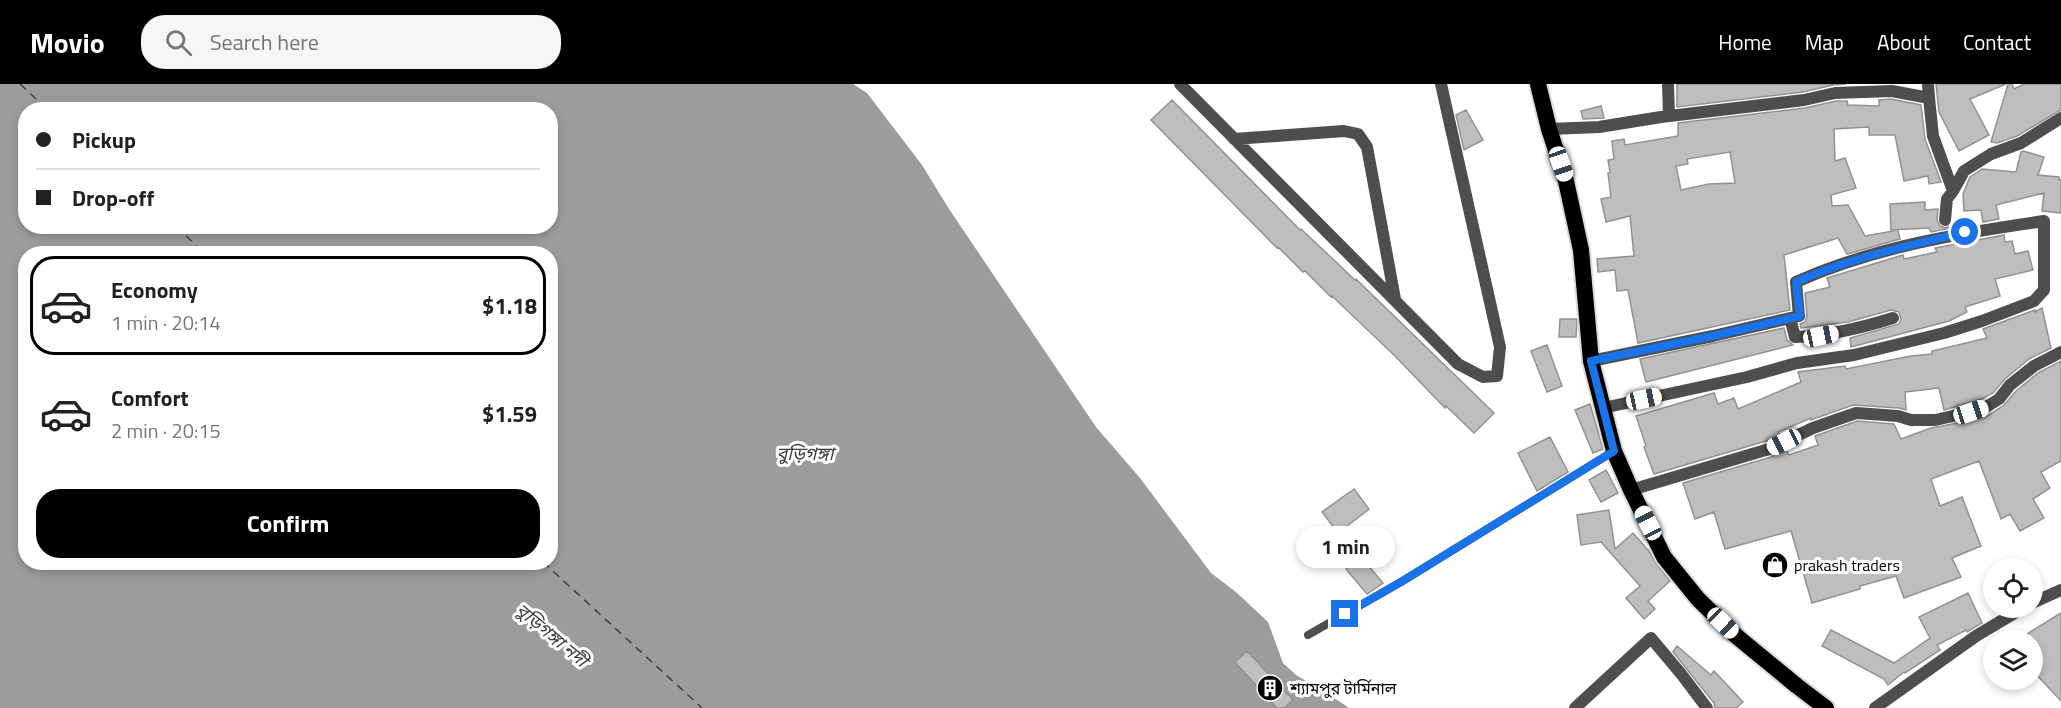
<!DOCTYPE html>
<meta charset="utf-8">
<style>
:root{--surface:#fff;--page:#f6f6f6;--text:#202124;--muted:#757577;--line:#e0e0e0;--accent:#000}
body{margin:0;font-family:"Titillium Web","Noto Sans Bengali",sans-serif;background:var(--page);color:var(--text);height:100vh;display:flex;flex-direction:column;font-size:22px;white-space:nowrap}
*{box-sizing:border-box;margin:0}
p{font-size:20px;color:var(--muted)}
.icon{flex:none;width:33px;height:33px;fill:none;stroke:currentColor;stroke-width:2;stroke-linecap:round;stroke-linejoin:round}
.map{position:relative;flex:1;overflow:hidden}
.drawer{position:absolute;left:18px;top:162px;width:540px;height:324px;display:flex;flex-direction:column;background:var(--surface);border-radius:24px;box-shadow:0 3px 9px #0003}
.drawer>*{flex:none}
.banner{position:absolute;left:18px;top:18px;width:540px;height:132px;border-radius:24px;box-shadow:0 3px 9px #0003;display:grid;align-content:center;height:132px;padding:0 18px;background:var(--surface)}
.buttons{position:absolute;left:1983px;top:474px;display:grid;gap:12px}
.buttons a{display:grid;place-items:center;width:60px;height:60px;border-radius:50%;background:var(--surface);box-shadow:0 3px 9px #0003;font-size:30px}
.end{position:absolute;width:27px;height:27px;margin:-14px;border:8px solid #1a73e8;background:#fff;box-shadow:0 0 0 3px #fff}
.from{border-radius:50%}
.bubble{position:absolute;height:42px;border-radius:21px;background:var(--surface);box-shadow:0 3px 9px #0003;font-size:20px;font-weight:700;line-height:42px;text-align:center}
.car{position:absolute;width:18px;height:36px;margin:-18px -9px;border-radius:8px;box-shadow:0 0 4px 2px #0007;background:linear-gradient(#fff 24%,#345 0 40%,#fff 0 76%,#345 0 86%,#fff 0)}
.banner b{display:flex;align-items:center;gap:21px;height:57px;font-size:22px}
.banner b+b{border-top:2px solid var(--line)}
.banner i{width:15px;height:15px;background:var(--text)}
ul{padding:10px 0 0;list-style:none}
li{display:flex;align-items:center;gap:18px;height:99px;margin:0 12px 9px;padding:0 6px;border:3px solid transparent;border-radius:24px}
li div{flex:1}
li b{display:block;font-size:22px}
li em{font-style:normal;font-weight:700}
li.current{border-color:var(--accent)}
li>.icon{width:54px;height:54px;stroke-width:1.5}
.primary-button{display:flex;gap:12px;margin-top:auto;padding:12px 18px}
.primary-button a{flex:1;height:69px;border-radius:24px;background:var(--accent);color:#fff;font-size:24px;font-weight:700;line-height:69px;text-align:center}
header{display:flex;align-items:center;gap:36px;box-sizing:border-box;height:84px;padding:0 30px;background:var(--accent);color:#fff}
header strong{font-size:28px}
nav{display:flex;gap:33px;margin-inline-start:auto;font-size:21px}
.search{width:420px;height:54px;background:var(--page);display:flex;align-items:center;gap:15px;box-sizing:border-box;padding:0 21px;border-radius:24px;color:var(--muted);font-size:22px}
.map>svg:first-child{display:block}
</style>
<header>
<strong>Movio</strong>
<div class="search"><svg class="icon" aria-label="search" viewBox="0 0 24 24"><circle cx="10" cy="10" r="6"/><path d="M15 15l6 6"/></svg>Search here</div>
<nav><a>Home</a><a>Map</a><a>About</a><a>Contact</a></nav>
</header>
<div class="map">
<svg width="2061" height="624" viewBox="0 0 2061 624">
<rect width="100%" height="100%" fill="#fff"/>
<!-- water -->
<path fill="#9c9c9c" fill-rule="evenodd" d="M0,0H853L867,9L922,81L949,125L1096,343L1140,394L1211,489L1236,508L1268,538L1283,579L1296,591L1324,607L1349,624H0ZM26,26H550V142H26ZM26,170H550V478H26Z"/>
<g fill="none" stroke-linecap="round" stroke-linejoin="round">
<!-- ferry -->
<path stroke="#3d3d3d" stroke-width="1.5" stroke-dasharray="8 6" stroke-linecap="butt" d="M20,0L48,26
M176,142L205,170
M543,478L702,624"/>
</g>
<!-- building -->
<path fill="#bebebe" stroke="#929292" stroke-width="1.5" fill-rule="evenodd" d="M1677,0H1846L1833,1L1803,8L1677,23Z
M1936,0H2006L1970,15L1989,51L1959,67L1939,28Z
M2008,0H2012L2014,5L2024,0H2061V26L2017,52L1997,59L1991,58Z
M1891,15L1921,21L1925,55L1941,98L1929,100L1928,92L1904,97L1895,51H1869V43L1834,45L1835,77L1845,74L1856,104L1831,111L1832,122L1848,121L1865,152L1898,146L1900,155L1847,170L1838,154L1784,171L1790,226L1638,259L1628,206L1617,207L1615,186L1598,188L1597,175L1634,172L1630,132L1606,138L1601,115L1611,113L1608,89L1610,88L1608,76L1614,75L1612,57L1624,55L1625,61L1678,52V39L1805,24L1836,17H1847L1848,21L1879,22V16ZM1730,68L1735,99L1709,100L1681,106L1676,82L1688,80L1687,75Z
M1172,16L1300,146L1301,145L1355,196L1356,195L1494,329L1474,349L1446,322L1445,324L1395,272L1332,212L1331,213L1305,187L1303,188L1278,163L1277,164L1151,36Z
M1601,22L1604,34L1583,35L1581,27Z
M1466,26L1483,56L1464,66L1456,31Z
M2023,67L2044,73L2038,91L2059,93V96H2061V129L2042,127L2044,109L1996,121L1999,135L1983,138L1981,126L1964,127L1963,110L1970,93L1982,85L2016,88L2021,68Z
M1925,118V126L1938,125L1937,136L1940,142L1945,144L1950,142L1951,144L1931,148L1929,144L1891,146L1890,120Z
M2004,151L2005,158L2012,157L2015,170L2028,167L2033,186L1995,195L2000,212L1965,223L1967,228L1949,237L1851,263L1850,254L1899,240L1901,235L1899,228L1891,226L1848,238L1801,244L1800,240L1805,238L1807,232L1805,209L1830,203L1827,194L1903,171L1904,175L1937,168L1935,164Z
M2042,224L2051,264L2029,275L2005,295L1993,309L1982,315L1944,326L1939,304L1905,308L1906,326L1899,324L1853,321L1811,336V334L1778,348L1780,351L1766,357L1654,390L1644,363L1646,362L1636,332L1714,309L1718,320L1734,314L1738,325L1801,298L1798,288L1845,282L1846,285L1911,272L1932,270V267L1987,254L1983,245L2035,226V228Z
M1560,235H1577L1576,253H1559Z
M1784,244L1787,256L1793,261L1646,298L1640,275Z
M1547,261L1562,302L1547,308L1531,267Z
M2061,277V377L2041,388L2050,404L2033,415L2044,434L2020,447L2010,430L2001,435L1979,377L1931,395L1940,422L1962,413L1981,462L1952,474L1961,493L1904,514L1896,492L1860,502V505L1812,519L1791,447L1725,465L1714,428L1695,435L1683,399L1771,373L1786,366L1789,371L1818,361L1815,352L1857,337L1894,340L1901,355L1931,344L1974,336L1989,331L2003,322L2016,307L2038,289Z
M1590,320L1603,365L1593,369L1575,326Z
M1550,353L1568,388L1537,407L1518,369Z
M1606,386L1618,409L1601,418L1589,396Z
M1354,405L1369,425L1338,449L1322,428Z
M1609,426L1615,465L1633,449L1649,467L1656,479L1670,497L1648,517L1655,525L1644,535L1626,514L1640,502L1601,458L1581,461L1577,431Z
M1361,473L1383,499L1367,510L1346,485Z
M1968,509L1982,539L1967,548L1966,546L1937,561L1940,566L1905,589L1904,588L1888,601L1884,595L1822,562L1831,546L1894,579L1930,554L1919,533Z
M2061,529V617L2032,586V556H2017Z
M1677,562L1711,591L1714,587L1743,618L1736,624H1715L1714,619L1673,568Z
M1247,567L1293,616L1284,624H1277L1235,578Z"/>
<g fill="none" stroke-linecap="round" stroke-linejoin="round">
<defs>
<path id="trunk" d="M1538,0L1549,45L1566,97L1581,166L1591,277L1614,367L1631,406L1664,473L1698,515L1735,551L1797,602L1826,624"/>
</defs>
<!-- trunk casing -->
<use href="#trunk" stroke="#dbdbdb" stroke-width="20"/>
<!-- service -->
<path stroke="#4e4e4e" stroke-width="8" d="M1308,551L1401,498L1614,367"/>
<!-- pedestrian -->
<path stroke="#4e4e4e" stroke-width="12" d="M1575,624L1651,554L1682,591L1707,624"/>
<!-- minor -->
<path stroke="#4e4e4e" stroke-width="12" d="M1180,0L1458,280L1483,293L1497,292L1500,263L1441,0
M1668,0L1669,32
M1929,14L1933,52L1953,107L1947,115L1945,136
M1549,45L1599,43L1661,33L1804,16L1835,9L1892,7L1929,14L1928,0
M1234,55L1344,47L1358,50L1367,63L1395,215
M1953,107L1964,87L1991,70L2021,59L2061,34
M1790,234L1795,253C1829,252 1861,244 1893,234
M1591,277L1713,252L1799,232L1796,198C1874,163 1960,149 2044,137V206L2034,217L1982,237L1944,249L1854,271L1797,279L1747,293L1603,324
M1631,406L1769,365L1813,344L1856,329L1898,332L1911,336H1935L1971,328L1986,323L1999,315L2010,301L2034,282L2061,268
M2032,519L2061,506
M1875,624L1976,552L2023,524"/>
<!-- trunk -->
<use href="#trunk" stroke="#000" stroke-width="16"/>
</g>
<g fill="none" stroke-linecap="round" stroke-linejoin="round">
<!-- route -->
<path stroke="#1a73e8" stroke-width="8" d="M1345,530L1401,498L1614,367L1591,277L1713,252L1800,232L1796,198C1850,174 1907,162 1965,148"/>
</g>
<!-- icons -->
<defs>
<symbol id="shop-disc" viewBox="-11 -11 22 22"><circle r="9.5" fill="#000" stroke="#fff"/><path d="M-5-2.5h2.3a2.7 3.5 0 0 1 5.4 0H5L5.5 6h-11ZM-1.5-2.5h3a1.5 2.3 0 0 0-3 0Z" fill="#fff"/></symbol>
<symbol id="building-disc" viewBox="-11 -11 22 22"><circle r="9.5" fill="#000" stroke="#fff"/><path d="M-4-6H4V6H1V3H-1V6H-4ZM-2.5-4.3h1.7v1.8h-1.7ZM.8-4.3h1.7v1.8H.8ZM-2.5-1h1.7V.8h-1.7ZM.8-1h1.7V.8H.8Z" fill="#fff"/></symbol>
</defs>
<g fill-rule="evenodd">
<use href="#shop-disc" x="1760" y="466" width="30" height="30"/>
<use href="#building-disc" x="1255" y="589" width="30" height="30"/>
</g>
<g text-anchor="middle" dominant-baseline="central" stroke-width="6" stroke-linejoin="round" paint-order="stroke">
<!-- poi labels -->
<g font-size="16" fill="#000" stroke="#fff" text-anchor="start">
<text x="1794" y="481">prakash traders</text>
<text x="1290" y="604">শ্যামপুর টার্মিনাল</text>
</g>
<!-- water labels -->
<g font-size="18" font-style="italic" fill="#3d3d3d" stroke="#fff">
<text x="805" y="369">বুড়িগঙ্গা</text>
<text transform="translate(552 551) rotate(40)">বুড়িগঙ্গা নদী</text>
</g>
</g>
</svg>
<div class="buttons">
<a><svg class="icon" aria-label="locate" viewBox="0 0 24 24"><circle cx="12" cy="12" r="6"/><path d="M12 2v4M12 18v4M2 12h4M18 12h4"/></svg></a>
<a><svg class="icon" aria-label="layers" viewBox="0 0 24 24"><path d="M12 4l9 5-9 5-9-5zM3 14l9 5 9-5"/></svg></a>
</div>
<i class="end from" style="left:1965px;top:148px"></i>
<i class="end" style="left:1345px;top:530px"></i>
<div class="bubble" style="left:1296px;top:442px;width:99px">1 min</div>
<i class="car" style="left:1561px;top:80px;rotate:161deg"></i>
<i class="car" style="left:1821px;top:252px;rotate:78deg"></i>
<i class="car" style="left:1644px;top:315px;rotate:78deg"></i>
<i class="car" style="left:1971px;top:328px;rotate:72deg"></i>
<i class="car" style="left:1784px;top:358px;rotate:244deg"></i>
<i class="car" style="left:1648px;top:439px;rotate:333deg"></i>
<i class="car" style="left:1723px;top:539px;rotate:134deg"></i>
<div class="banner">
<b><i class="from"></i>Pickup</b>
<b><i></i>Drop-off</b>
</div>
<section class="drawer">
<ul>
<li class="current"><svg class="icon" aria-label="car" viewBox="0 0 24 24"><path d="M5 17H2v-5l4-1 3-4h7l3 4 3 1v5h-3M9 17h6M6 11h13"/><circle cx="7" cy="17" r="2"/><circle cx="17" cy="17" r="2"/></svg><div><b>Economy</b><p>1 min · 20:14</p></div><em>$1.18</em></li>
<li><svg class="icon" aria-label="car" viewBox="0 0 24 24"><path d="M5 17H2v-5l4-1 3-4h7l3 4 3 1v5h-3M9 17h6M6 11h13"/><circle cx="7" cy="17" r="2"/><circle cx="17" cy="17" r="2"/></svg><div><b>Comfort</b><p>2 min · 20:15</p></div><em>$1.59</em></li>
</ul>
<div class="primary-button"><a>Confirm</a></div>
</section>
</div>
